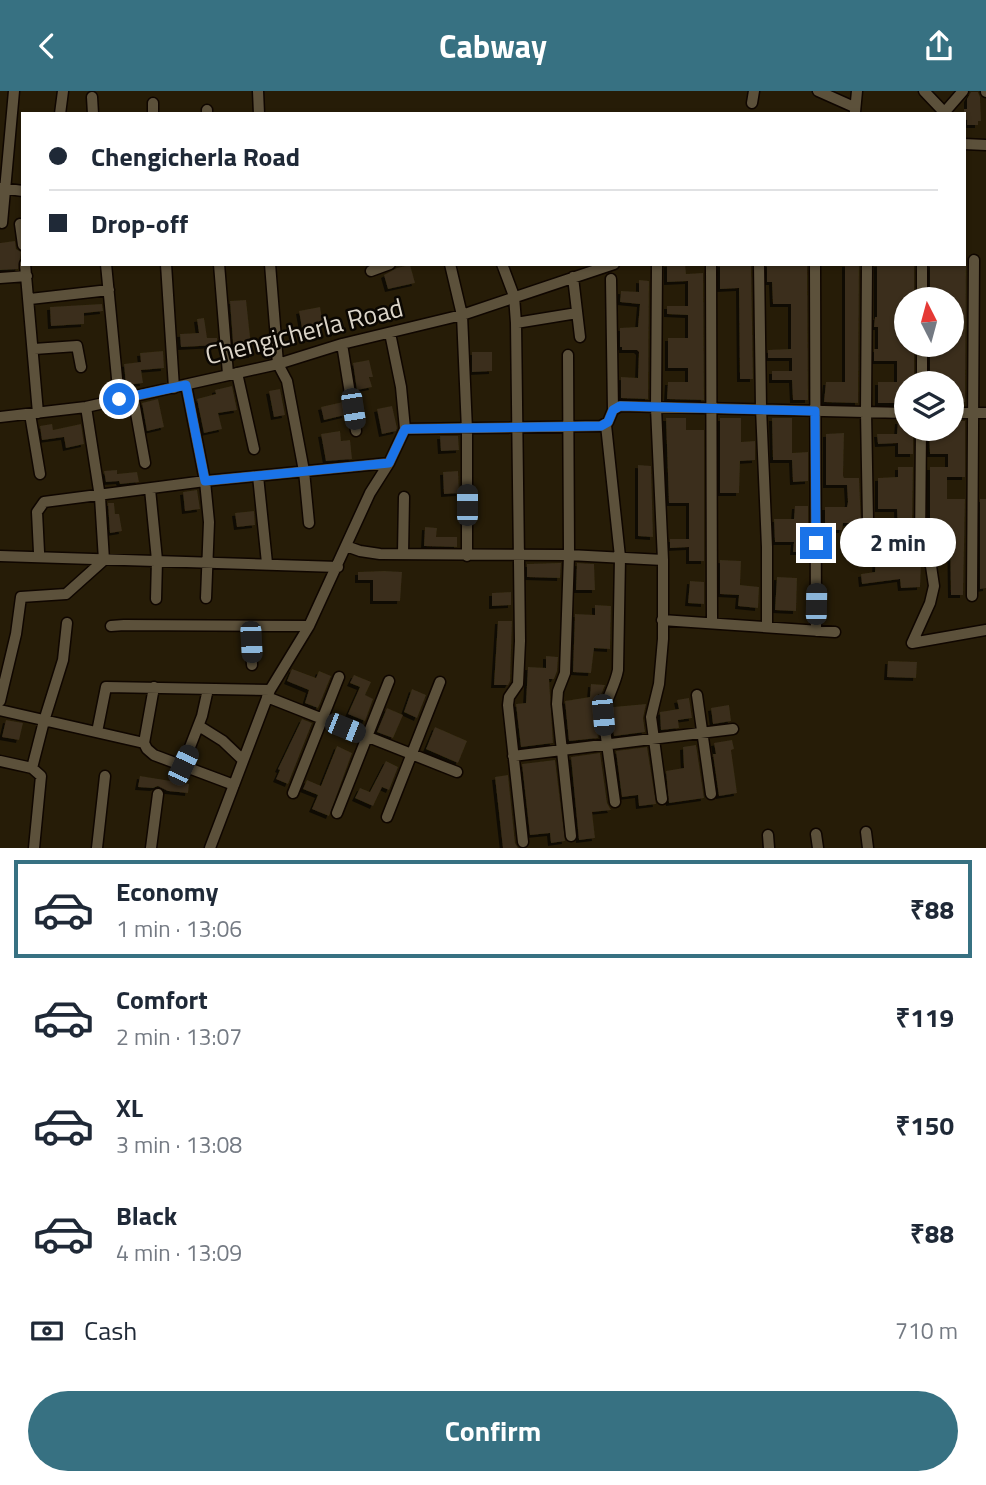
<!DOCTYPE html>
<meta charset="utf-8">
<style>
:root{--surface:#fff;--page:#f2f2f3;--text:#1f2937;--muted:#747a83;--line:#e0e1e3;--accent:#377182}
body{margin:0;font-family:"Titillium Web",sans-serif;background:var(--page);color:var(--text);height:100vh;display:flex;flex-direction:column;font-size:26px;white-space:nowrap}
*{box-sizing:border-box;margin:0}
p{font-size:23px;color:var(--muted)}
.icon{flex:none;width:38px;height:38px;fill:none;stroke:currentColor;stroke-width:2;stroke-linecap:round;stroke-linejoin:round}
.map{position:relative;height:757px;overflow:hidden}
.drawer{display:flex;flex-direction:column;background:var(--surface);flex:1}
.drawer>*{flex:none}
.banner{position:absolute;left:21px;top:21px;width:945px;height:154px;border-radius:0px;box-shadow:0 2px 5px #0004;display:grid;align-content:center;height:154px;padding:0 28px;background:var(--surface)}
.needle{width:46px;rotate:354deg}
.fabs{position:absolute;left:894px;top:196px;display:grid;gap:14px}
.fabs a{display:grid;place-items:center;width:70px;height:70px;border-radius:50%;background:var(--surface);box-shadow:0 2px 5px #0004;font-size:35px}
.end{position:absolute;width:32px;height:32px;margin:-16px;border:9px solid #1a73e8;background:#fff;box-shadow:0 0 0 4px #fff}
.from{border-radius:50%}
.bubble{position:absolute;height:49px;border-radius:24px;background:var(--surface);box-shadow:0 2px 5px #0004;font-size:23px;font-weight:700;line-height:49px;text-align:center}
.car{position:absolute;width:21px;height:42px;margin:-21px -10px;border-radius:9px;box-shadow:0 0 5px 2px #0007;background:linear-gradient(#222 24%,#8ab4d8 0 40%,#222 0 76%,#8ab4d8 0 86%,#222 0)}
.banner b{display:flex;align-items:center;gap:24px;height:66px;font-size:26px}
.banner b+b{border-top:2px solid var(--line)}
.banner i{width:18px;height:18px;background:var(--text)}
ul{padding:12px 0 0;list-style:none}
li{display:flex;align-items:center;gap:21px;height:98px;margin:0 14px 10px;padding:0 14px;border:4px solid transparent;border-radius:0px}
li div{flex:1}
li b{display:block;font-size:26px}
li em{font-style:normal;font-weight:700}
li.on{border-color:var(--accent)}
li>.icon{width:63px;height:63px;stroke-width:1.5}
.pay{display:flex;align-items:center;gap:18px;height:77px;padding:0 28px;font-size:26px}
.pay p{margin-inline-start:auto}
.action{display:flex;gap:14px;margin-top:auto;padding:14px 28px}
.action a{flex:1;height:80px;border-radius:42px;background:var(--accent);color:#fff;font-size:28px;font-weight:700;line-height:80px;text-align:center}
header{display:flex;justify-content:space-between;align-items:center;height:91px;padding:0 28px;background:var(--accent);color:#fff;font-size:32px;font-weight:700}
.map>svg:first-child{display:block}
</style>
<header><svg class="icon" aria-label="back" viewBox="0 0 24 24"><path d="M15 5l-7 7 7 7"/></svg>Cabway<svg class="icon" aria-label="share" viewBox="0 0 24 24"><path d="M12 15V3M7 8l5-5 5 5M5 13v7h14v-7"/></svg></header>
<div class="map">
<svg width="986" height="757" viewBox="0 0 986 757">
<defs>
<filter id="shadow"><feDropShadow dx="-3" dy="3" stdDeviation="0" flood-color="#0009"/></filter>
</defs>
<rect width="100%" height="100%" fill="#261c07"/>
<!-- building -->
<path fill="#3a2f1a" filter="url(#shadow)" d="M971,1H978L980,6L981,30H978V34H967V29L964,28V18H967V8Z
M15,150L16,158L21,161L18,178L0,179V152Z
M667,173H685L686,183L703,182L704,309L667,308L668,291H688V277H668V247H688V224L667,223V215H688V190L667,191Z
M720,173H751L753,288H740L739,197L720,198Z
M767,173H807L808,309H793L792,289H772V280H792V267H768V259L791,258V213H773L772,191H767Z
M845,173H859L858,312L824,311L826,291H845Z
M877,173H914V208H906V222H895V237H906V254H914V292H906V312H878V291H897V270H874V258H878V236H874L875,226H877Z
M930,173H966L965,311H952V292L949,290H930V254H952V208H949L948,202H930Z
M410,174L415,192L388,198L384,184L397,177Z
M639,189L649,190L648,308L621,307V286L638,287L639,261L637,259H622V256H620V237L638,236L640,213L620,211L621,200L639,201Z
M246,209L252,264L234,265L230,210Z
M102,213L103,220L84,222V233L51,235L50,216Z
M320,216L323,234L302,237L299,220Z
M204,227L207,247H217L218,254L181,256L180,243L199,242L197,228Z
M163,260L164,277L141,279L143,292L126,294L124,273L141,271L140,262Z
M472,261H492V280L472,281Z
M369,269L373,286H369L372,296L357,299L353,272Z
M232,295L237,319L218,322L222,338L204,342L197,308L216,303L215,299Z
M280,298L285,324L274,326L269,300Z
M158,308L164,336L147,340L142,312Z
M343,311L345,324L324,329L321,316Z
M392,315L397,337L396,340L382,343L377,318Z
M666,327H686V339H704V470H689V456L670,457V448H689V412H669Z
M720,327H741V351L755,350V369L740,370L739,402H720Z
M772,327H792V362L808,361V390L793,391L792,369H773Z
M898,330H906V338H913V363H898V352L878,353L877,343H897Z
M952,330H965V386H947V408H965L963,504H951L950,437H930V376H948V363H930L929,338H952Z
M52,333L53,339L81,333L84,353L66,357L64,346L42,349L40,335Z
M340,340L341,350L350,349L352,368L326,370L321,343Z
M844,342L843,385L844,387H859L861,432H843L842,439H825V416H847L848,411L847,394H826V343Z
M440,345H458L459,359L441,360Z
M638,374L651,375L653,446L638,445Z
M898,376H913L912,439H898L897,418H878V387L898,386Z
M117,379V383L137,381L139,391L120,393L119,390L106,391L104,380Z
M458,380L459,402L444,403L443,381Z
M197,399L200,418L185,420L183,401Z
M980,408H986V497L980,498Z
M108,412H114L115,423H119L122,440L110,442Z
M795,415H808V461H793L794,451H775L774,428H794Z
M254,420L255,434L237,436L235,422Z
M425,436L437,437L436,446H457V456L424,455Z
M876,463L893,464L892,475L921,473L920,496L901,497L900,488L862,493L861,483L875,481Z
M720,469L741,470L740,494L759,496L758,517L738,515L739,504L720,503Z
M558,472H561L560,487L527,486V473Z
M577,472L594,473L595,499H576Z
M384,480L402,481L400,510H373V489H358V481Z
M777,486L797,487L796,520L775,519Z
M690,490L704,491V513L688,512Z
M511,501V514L492,515V502Z
M595,514L611,515L610,558L594,557L591,582L573,581L575,523L595,524Z
M498,530H512L510,590L508,594H494Z
M546,565L558,566L557,580L554,588H549L553,652L521,656L516,613L526,612L528,576L546,577Z
M888,570L917,571L916,587L887,586Z
M292,578L316,587L319,580L331,585L318,617L305,612L309,599L287,590Z
M354,584L371,591L365,604L373,608L365,630L348,623L360,596L350,592Z
M591,593L605,594L601,604L598,603L595,625L598,647L569,650L565,610L590,606Z
M412,598L426,604L417,627L404,621Z
M689,607L692,627L678,629L679,637L661,639L660,621L679,618L677,609Z
M646,613L643,627L645,641L614,645L611,624L613,616Z
M729,614L731,630L713,633L711,617Z
M387,617L403,624L393,647L377,641Z
M302,628L312,632L288,693L276,688L280,679L278,678Z
M6,629L23,632L19,649L2,646Z
M435,636L467,650L458,672L426,658Z
M732,649L734,658L731,659L737,702L719,705L713,663H716L714,652Z
M696,654L704,707L669,712L666,680L684,677L683,656Z
M337,655L352,662L329,725L312,718L318,704L303,698L307,689L321,695Z
M647,656L656,713L639,715L638,704L622,706L616,660Z
M600,662L607,712L611,719L592,721L595,747L579,749L571,666Z
M555,669L565,750L551,752L550,742L530,744L522,673Z
M386,670L398,676L389,699L382,696L373,715L355,707L360,697L370,701Z
M508,684L515,752L518,757H503L495,686Z
M140,685L189,693L188,702L168,700L158,695L153,697L138,696Z"/>
<g fill="none" stroke-linecap="round" stroke-linejoin="round">
<defs>
<path id="minor" d="M258,0L259,23
M818,0L854,16
M924,0L944,21
M986,0V1
M92,6L93,23
M153,12V23
M752,12L754,0
M207,19V23
M855,21L857,0
M60,23L63,0
M943,23L963,0
M964,53L986,54
M0,97L23,100
M2,132L14,0
M20,133L23,154
M25,173L38,322
M106,173L119,308
M166,173L174,297
M219,173L228,283
M270,173L278,273L287,290L304,380L309,432
M450,173L462,224L467,339V465
M502,173L514,205L516,232L520,550L518,593L509,606L508,614L523,751
M711,173L712,531
M759,173L761,317L767,456V534
M815,173L816,540
M867,173L866,321L868,430L871,437L890,438
M657,174L656,317L663,469V548L659,593L651,626L662,708
M371,180L390,173
M573,186L580,246
M0,187L27,185
M611,188L613,319
M30,208L109,199
M922,208V173
M516,232L577,222
M342,253L356,340
M34,258L77,255L81,276
M568,264L569,464L565,582L558,600L557,613L571,745
M237,282L254,358
M922,292V254
M186,294L205,390L209,431L206,507
M133,305L145,372
M952,322H986
M30,323L40,383
M0,326L86,316L278,273L342,253L462,224L614,173
M606,334L620,466L618,579C615,595 606,608 603,624L615,711
M405,338L601,335L608,331L613,319L620,315L906,322
M258,385L267,472
M150,398L157,469L156,508
M346,455L360,460L380,463L569,464L663,469
M39,461L37,421L44,411L205,390L389,372
M403,463L404,406
M0,465L338,476
M972,505L974,169
M662,529L835,541
M111,535L124,534L309,535
M250,536L252,574
M912,552L930,512L934,495L931,475L920,457L921,338
M912,552L986,539
M154,596L144,652L147,658L154,664L234,694
M697,604L711,703
M267,606L457,681
M0,610L16,543L21,506L66,503L104,469L100,406L86,316
M0,619L144,652
M199,635L223,650L243,669
M97,641L106,596L270,599
M513,665L733,638
M0,670L32,677L41,685L34,757
M183,674L202,625L208,598
M32,677L44,630L63,569L67,532
M293,702L339,586
M337,722L389,590
M387,726L440,591
M866,741L868,757
M816,743L818,757
M768,744L769,757
M97,757L105,685
M151,757L158,703
M210,757L270,599L309,535L370,402L389,372L405,338L401,296L390,242"/>
</defs>
<!-- minor casing -->
<use href="#minor" stroke="#0f0600" stroke-width="13"/>
<!-- minor -->
<use href="#minor" stroke="#5c513b" stroke-width="10"/>
</g>
<g fill="none" stroke-linecap="round" stroke-linejoin="round">
<!-- route -->
<path stroke="#1a73e8" stroke-width="9" d="M119,308L186,294L205,390L389,372L405,338L601,335L608,331L613,319L620,315L815,320L816,452"/>
</g>
<g text-anchor="middle" dominant-baseline="central" stroke-width="5" stroke-linejoin="round" paint-order="stroke">
<!-- street labels -->
<g font-size="26" fill="#dcd5c9" stroke="#0b0702">
<text transform="translate(304 240) rotate(-14)">Chengicherla Road</text>
</g>
</g>
</svg>
<div class="fabs">
<a><svg class="needle" viewBox="-14 -14 28 28"><path d="M0-13l5 13h-10z" fill="#e53935"/><path d="M0 13l5-13h-10z" fill="#747a83"/></svg></a>
<a><svg class="icon" aria-label="layers" viewBox="0 0 24 24"><path d="M12 4l9 5-9 5-9-5zM3 14l9 5 9-5"/></svg></a>
</div>
<i class="end from" style="left:119px;top:308px"></i>
<i class="end" style="left:816px;top:452px"></i>
<div class="bubble" style="left:840px;top:427px;width:116px">2 min</div>
<i class="car" style="left:353px;top:318px;rotate:171deg"></i>
<i class="car" style="left:467px;top:414px;rotate:0deg"></i>
<i class="car" style="left:816px;top:513px;rotate:1deg"></i>
<i class="car" style="left:251px;top:551px;rotate:177deg"></i>
<i class="car" style="left:603px;top:624px;rotate:175deg"></i>
<i class="car" style="left:345px;top:637px;rotate:112deg"></i>
<i class="car" style="left:183px;top:674px;rotate:25deg"></i>
<div class="banner">
<b><i class="from"></i>Chengicherla Road</b>
<b><i></i>Drop-off</b>
</div>
</div>
<section class="drawer">
<ul>
<li class="on"><svg class="icon" aria-label="car" viewBox="0 0 24 24"><path d="M5 17H2v-5l4-1 3-4h7l3 4 3 1v5h-3M9 17h6M6 11h13"/><circle cx="7" cy="17" r="2"/><circle cx="17" cy="17" r="2"/></svg><div><b>Economy</b><p>1 min · 13:06</p></div><em>₹88</em></li>
<li><svg class="icon" aria-label="car" viewBox="0 0 24 24"><path d="M5 17H2v-5l4-1 3-4h7l3 4 3 1v5h-3M9 17h6M6 11h13"/><circle cx="7" cy="17" r="2"/><circle cx="17" cy="17" r="2"/></svg><div><b>Comfort</b><p>2 min · 13:07</p></div><em>₹119</em></li>
<li><svg class="icon" aria-label="car" viewBox="0 0 24 24"><path d="M5 17H2v-5l4-1 3-4h7l3 4 3 1v5h-3M9 17h6M6 11h13"/><circle cx="7" cy="17" r="2"/><circle cx="17" cy="17" r="2"/></svg><div><b>XL</b><p>3 min · 13:08</p></div><em>₹150</em></li>
<li><svg class="icon" aria-label="car" viewBox="0 0 24 24"><path d="M5 17H2v-5l4-1 3-4h7l3 4 3 1v5h-3M9 17h6M6 11h13"/><circle cx="7" cy="17" r="2"/><circle cx="17" cy="17" r="2"/></svg><div><b>Black</b><p>4 min · 13:09</p></div><em>₹88</em></li>
</ul>
<div class="pay"><svg class="icon" aria-label="cash" viewBox="0 0 24 24"><path d="M3 7h18v10H3z"/><circle cx="12" cy="12" r="2"/></svg>Cash<p>710 m</p></div>
<div class="action"><a>Confirm</a></div>
</section>
